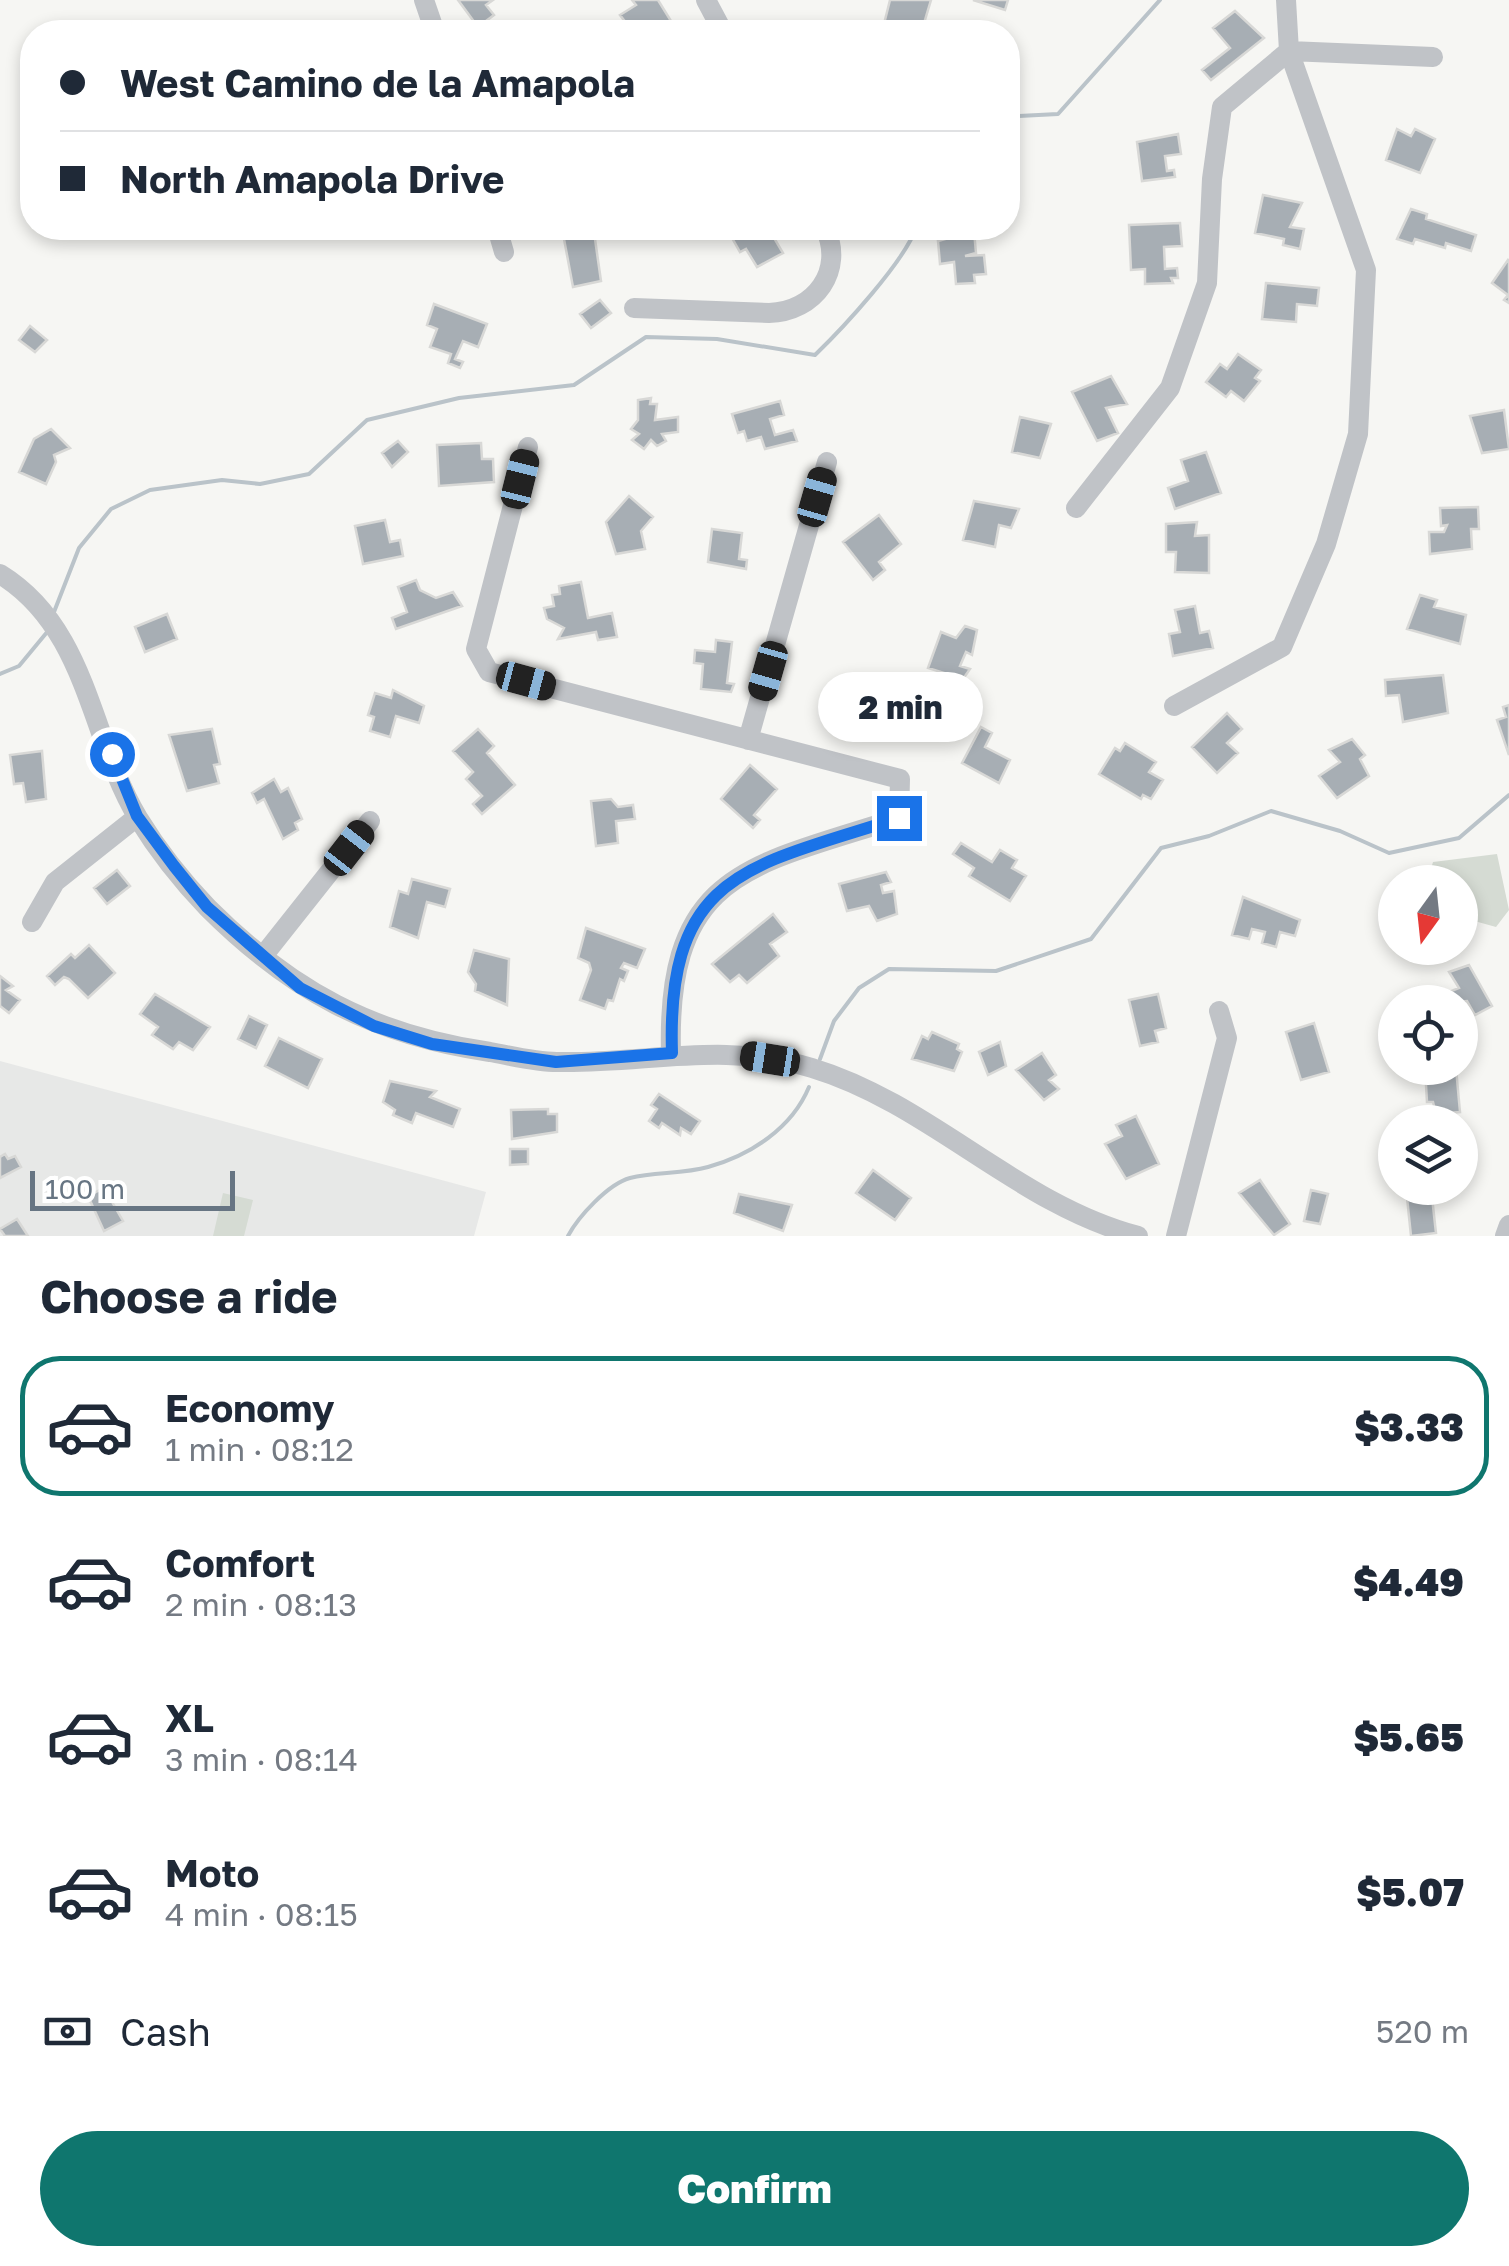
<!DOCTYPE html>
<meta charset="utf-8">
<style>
:root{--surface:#fff;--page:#f2f2f3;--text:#1f2937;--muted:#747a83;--line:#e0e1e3;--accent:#0f766e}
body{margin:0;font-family:"Golos Text",sans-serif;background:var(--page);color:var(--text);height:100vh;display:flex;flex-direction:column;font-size:38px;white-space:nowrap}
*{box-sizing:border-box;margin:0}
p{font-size:32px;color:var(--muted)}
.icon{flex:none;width:55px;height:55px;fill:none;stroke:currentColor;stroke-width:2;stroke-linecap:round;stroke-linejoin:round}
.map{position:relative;height:1236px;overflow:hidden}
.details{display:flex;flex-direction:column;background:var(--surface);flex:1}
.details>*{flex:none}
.top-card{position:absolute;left:20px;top:20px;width:1000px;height:220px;border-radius:40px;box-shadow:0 5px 15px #0003;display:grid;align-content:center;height:220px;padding:0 40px;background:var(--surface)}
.needle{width:65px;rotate:195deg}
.buttons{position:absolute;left:1378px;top:865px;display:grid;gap:20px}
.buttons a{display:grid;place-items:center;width:100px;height:100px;border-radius:50%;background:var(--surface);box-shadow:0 5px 15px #0003;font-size:50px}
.scale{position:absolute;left:30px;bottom:25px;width:205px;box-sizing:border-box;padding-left:10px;border:5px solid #677583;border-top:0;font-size:28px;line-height:35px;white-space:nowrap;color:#677583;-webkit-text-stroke:8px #fff;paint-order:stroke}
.end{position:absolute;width:45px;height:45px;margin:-22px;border:12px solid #1a73e8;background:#fff;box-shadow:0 0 0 5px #fff}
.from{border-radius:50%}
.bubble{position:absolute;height:70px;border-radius:35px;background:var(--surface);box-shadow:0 5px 15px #0003;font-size:32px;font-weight:800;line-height:70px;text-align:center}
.car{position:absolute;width:30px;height:60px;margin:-30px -15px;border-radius:12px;box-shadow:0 0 8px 2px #0007;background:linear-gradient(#222 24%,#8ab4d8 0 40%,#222 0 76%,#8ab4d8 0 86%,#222 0)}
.top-card b{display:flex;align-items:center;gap:35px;height:95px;font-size:38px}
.top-card b+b{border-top:2px solid var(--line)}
.top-card i{width:25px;height:25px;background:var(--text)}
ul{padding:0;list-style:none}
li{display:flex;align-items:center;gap:30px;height:140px;margin:0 20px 15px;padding:0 20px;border:5px solid transparent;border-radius:40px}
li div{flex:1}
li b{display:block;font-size:38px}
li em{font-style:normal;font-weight:800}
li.on{border-color:var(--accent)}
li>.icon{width:90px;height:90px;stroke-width:1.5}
h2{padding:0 40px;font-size:45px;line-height:120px}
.pay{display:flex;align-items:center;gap:25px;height:110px;padding:0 40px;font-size:38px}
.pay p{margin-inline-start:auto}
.primary-button{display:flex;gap:20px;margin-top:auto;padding:20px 40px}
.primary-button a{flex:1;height:115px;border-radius:60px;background:var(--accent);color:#fff;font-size:40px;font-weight:800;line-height:115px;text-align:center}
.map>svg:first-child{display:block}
</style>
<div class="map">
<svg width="1509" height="1236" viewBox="0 0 1509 1236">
<rect width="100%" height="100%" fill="#f6f6f3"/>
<!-- built -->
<path fill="#e7e8e7" d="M0,1061L486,1192L474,1236H0Z"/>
<!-- green -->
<path fill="#d5dbd3" d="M1497,854L1509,910L1496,927L1460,917V882H1427L1433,862Z
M223,1193L253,1200L244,1236H213Z"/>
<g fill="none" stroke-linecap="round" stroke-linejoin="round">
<!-- stream -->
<path stroke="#bac3c9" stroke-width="4" d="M1008,126L1019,116L1058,114L1160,0
M54,612L79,548L111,509L150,490L222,480L260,484L309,474L367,420L459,398L574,385L646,337L717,339L815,355C843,328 904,262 916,228
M0,674L19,666L48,631
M820,1059L834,1021L859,988L889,969L996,971L1091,939L1161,848L1209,836L1271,811L1340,831L1389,853L1459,838L1509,795
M568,1236C578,1217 608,1184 630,1178C655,1172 683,1174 708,1167C751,1155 792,1128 809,1087"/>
</g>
<!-- building -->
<path fill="#a7aeb4" stroke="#d8d8d6" stroke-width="2.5" d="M458,0H493L486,5L494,15L478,27Z
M632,0H658L671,21L649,32H641L634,24L630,28L620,15L636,5Z
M890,0H931L922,30L885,20Z
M973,0H1008L1005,10Z
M1235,11L1264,38L1211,80L1202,70L1230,48L1213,28Z
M1397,129L1411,136L1415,129L1435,139L1420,173L1386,160Z
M1178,134L1181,154L1165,156L1167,171L1174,170L1175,177L1142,181L1137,142Z
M1263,195L1302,203L1290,227L1304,229L1300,249L1283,245L1284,239L1255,233Z
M1411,209L1427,214L1426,219L1476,235L1471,251L1446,243L1445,248L1415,239L1413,244L1397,239Z
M1180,223L1182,246L1164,247L1165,269L1177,268L1178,278H1171L1173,283L1145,284V269L1131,270L1129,225Z
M761,228L765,234L770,231L783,253L757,267L746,249L740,252L727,229Z
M974,231L976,253L965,256L984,255L986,274L974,275L975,283L956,284L954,262L940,264L938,241Z
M594,232L601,281L573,287L564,239Z
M1508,260L1509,261V303L1504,300L1508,295L1492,283Z
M1266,283L1319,288L1317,306L1297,304L1296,322L1262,319Z
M600,300L611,313L591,328L580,314Z
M434,304L487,324L478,347L463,341L455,359L463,362L460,368L448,363L451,354L430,347L437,329L427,325Z
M30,326L47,340L35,352L19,340Z
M1238,354L1261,370L1255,378L1260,381L1244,401L1231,391L1226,397L1206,382L1220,364L1227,369Z
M1111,376L1127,404L1106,408L1118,433L1097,441L1072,392Z
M651,398L650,404H657L655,420L678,417V432L662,434L666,441L657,446L651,440L644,449L632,440L639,434L631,429L638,420V400Z
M780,401L784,415L770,419L775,435L793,430L797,441L765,449L761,437L747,441L744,431L738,433L732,414Z
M1504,410L1509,449L1482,453L1470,416Z
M1020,417L1051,424L1040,458L1012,452Z
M51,429L70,448L54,455L56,462L46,484L19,472L34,439Z
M398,441L408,452L392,467L382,453Z
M481,443L482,459H493L494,482L439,486L437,445Z
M1206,452L1221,493L1175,509L1168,488L1188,481L1181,460Z
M629,496L653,517L641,531L645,549L616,554L606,522Z
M974,501L1019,509L1011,528L999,525L995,547L963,540Z
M1478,507L1479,529H1471L1472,549L1430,554L1429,532H1444L1447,525L1441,526L1440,508Z
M879,515L901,544L879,562L885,570L873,580L843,542Z
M385,520L390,542L400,540L403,556L363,564L355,526Z
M1197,522L1195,536L1209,535V573L1175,572L1176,552H1166V524Z
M712,529L742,533L739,559L747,560L746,569L708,562Z
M416,580L420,590L436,598L453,592L462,606L396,629L392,618L407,612L398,587Z
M581,582L588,618L612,613L617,637L598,640L596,632L558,639L564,628L547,619L544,608L554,606L552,595L560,594L559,586Z
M1420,595L1437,600L1434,607L1466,615L1460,644L1407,629Z
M1195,606L1200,633L1209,631L1213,648L1173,656L1169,634L1180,632L1175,610Z
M167,614L177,639L145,652L135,627Z
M965,626L977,630L972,655L966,652L960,666L970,669L963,679L928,668L941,632L956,638Z
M716,640L732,642L727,683L734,684L731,692L701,689L703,664L694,663L695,650L715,652Z
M1443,675L1448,713L1403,722L1399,695L1386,696L1385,680Z
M393,690L424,706L419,723L396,716L390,737L370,731L374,717L368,715L375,693L391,698Z
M1509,705V755L1497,720L1506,717L1503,707Z
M1227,713L1242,729L1227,743L1238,753L1217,773L1192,747Z
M981,727L992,733L985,747L1010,760L999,783L962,763Z
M212,729L220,764L214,765L219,783L187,791L169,735Z
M478,729L494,746L487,753L515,785L482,814L473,804L482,796L466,779L473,772L453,751Z
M1352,739L1365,755L1360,759L1369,776L1337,798L1319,776L1340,762L1329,750Z
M1125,743L1156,762L1149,772L1163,780L1151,799L1143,795L1141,799L1099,774L1115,748L1120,751Z
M42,751L46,799L26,802L23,783L14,784L10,755Z
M750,765L777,789L754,815L760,820L753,828L721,799Z
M274,779L281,792L288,788L302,819L295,823L298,830L283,839L264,799L257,803L252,793Z
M611,799L618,807L633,805L635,819L616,821L618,843L596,846L591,801Z
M961,843L992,862L1000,850L1017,860L1012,868L1026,876L1010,901L969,876L974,868L953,854Z
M117,870L130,886L107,904L94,888Z
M886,872L891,882L881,885L883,893L894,891L897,914L877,921L869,906L847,911L839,884Z
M412,879L450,889L445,907L427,902L418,938L390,927L399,891L408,894Z
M1243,897L1300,920L1295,936L1280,932L1276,947L1262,943L1265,932L1252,929L1249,939L1232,935Z
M773,914L787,932L770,944L779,956L747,983L739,975L730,982L712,964Z
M586,928L645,949L637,968L624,963L621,968L628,971L624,981L620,979L613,1001L608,1000L605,1009L580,1000L591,970L589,963L578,958Z
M89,945L115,973L88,998L69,979L64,977L55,985L47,976L71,954L75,958Z
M474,950L509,959L507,1005L475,991L476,984L468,972Z
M1469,965L1492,1006L1475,1015L1467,1001L1455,1002L1449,992L1459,988L1449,972Z
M0,976L13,986L6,990L20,1000L9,1013L0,1006Z
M155,994L210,1027L193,1050L179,1042L173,1049L152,1035L158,1027L140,1014Z
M1158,994L1166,1028L1155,1031L1158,1042L1140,1046L1129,1000Z
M249,1016L267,1025L256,1048L238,1039Z
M1314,1023L1329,1072L1301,1080L1286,1032Z
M932,1032L959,1044L957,1049L962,1052L954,1071L912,1059L922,1036L928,1039Z
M279,1038L322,1059L308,1088L265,1066Z
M1000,1042L1006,1066L988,1075L979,1052Z
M1042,1053L1056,1075L1049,1080L1059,1089L1044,1100L1016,1070Z
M1425,1068H1456L1460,1112L1436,1114L1433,1102H1427Z
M390,1081L436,1091L430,1097L460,1109L453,1127L416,1113L412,1123L393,1115L395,1110L383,1102Z
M659,1094L700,1121L691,1134L681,1128L680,1135L662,1123L659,1128L649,1121L657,1109L651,1105Z
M548,1109V1114H557V1132L512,1139L511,1110Z
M1136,1116L1159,1164L1126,1179L1105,1144L1122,1136L1116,1125Z
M510,1149H528V1164L510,1165Z
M5,1154L8,1159L15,1156L21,1167L0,1178V1157Z
M873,1170L911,1198L895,1220L856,1193Z
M1260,1180L1290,1224L1274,1235L1239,1193Z
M104,1188L123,1221L104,1231L88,1196Z
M1406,1188H1431L1436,1233L1411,1236Z
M1311,1190L1328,1194L1320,1224L1304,1221Z
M739,1194L792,1205L783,1231L734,1213Z
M17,1219L28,1236H5L0,1229Z"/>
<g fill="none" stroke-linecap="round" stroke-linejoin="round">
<!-- minor -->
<path stroke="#c0c3c7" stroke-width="20" d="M424,0L435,32
M706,0L723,32
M497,228L504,252
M634,308L769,313C815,312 845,270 825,228
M528,447L476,649L489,672L900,779L899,818C750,866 666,871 671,1053
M1076,508L1170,388L1207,283L1212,179L1222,107L1289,51L1433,57
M0,574C88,628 90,738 138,818C157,849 183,882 208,908C291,991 373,1035 490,1052C512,1056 535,1062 557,1062C647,1064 722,1041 812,1068C931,1104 1017,1204 1138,1236
M1174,706L1282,647L1326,544L1358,434L1366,270L1289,51L1286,0
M748,740L827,462
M32,922L55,882L137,817
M263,956L370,821
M1176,1236L1227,1038L1219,1011
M1505,1236L1509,1225"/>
</g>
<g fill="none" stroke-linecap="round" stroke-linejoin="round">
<!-- route -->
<path stroke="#1a73e8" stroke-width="12" d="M112,754L137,816L174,866L207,907L300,988L374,1026L432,1044L556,1062L672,1053C666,871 751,866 899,818"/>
</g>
</svg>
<div class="buttons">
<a><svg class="needle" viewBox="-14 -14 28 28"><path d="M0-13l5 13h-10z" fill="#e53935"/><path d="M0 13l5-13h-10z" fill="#747a83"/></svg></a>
<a><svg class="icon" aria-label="locate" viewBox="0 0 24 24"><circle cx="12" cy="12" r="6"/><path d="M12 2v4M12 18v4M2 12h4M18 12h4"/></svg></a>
<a><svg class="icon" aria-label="layers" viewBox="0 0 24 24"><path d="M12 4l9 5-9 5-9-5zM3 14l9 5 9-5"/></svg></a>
</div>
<div class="scale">100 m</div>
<i class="end from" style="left:112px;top:754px"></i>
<i class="end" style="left:899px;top:818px"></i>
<div class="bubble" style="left:818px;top:672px;width:165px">2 min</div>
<i class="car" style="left:520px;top:479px;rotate:14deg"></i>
<i class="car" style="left:817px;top:497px;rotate:16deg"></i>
<i class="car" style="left:768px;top:671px;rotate:196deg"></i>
<i class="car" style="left:526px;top:681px;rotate:105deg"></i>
<i class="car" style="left:349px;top:848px;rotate:38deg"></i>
<i class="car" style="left:770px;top:1059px;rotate:279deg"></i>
<div class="top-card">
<b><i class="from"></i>West Camino de la Amapola</b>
<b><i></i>North Amapola Drive</b>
</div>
</div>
<section class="details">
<h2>Choose a ride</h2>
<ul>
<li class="on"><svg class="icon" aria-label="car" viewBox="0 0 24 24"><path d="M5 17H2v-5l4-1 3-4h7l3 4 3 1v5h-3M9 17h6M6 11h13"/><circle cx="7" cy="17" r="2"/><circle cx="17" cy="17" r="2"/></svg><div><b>Economy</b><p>1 min · 08:12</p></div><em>$3.33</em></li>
<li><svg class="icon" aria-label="car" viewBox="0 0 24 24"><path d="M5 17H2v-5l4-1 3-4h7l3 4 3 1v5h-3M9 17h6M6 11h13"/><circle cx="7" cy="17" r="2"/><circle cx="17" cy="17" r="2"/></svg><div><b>Comfort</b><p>2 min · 08:13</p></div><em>$4.49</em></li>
<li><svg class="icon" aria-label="car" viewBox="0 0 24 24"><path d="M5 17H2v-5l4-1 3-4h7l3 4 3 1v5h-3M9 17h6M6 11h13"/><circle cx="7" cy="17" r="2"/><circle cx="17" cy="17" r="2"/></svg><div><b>XL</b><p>3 min · 08:14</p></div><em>$5.65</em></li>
<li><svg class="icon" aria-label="car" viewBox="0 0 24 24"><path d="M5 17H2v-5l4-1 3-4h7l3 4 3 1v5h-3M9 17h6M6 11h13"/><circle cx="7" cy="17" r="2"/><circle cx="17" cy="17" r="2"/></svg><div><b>Moto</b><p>4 min · 08:15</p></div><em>$5.07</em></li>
</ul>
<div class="pay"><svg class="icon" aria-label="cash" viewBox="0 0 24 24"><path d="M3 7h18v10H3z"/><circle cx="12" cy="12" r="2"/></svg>Cash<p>520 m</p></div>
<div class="primary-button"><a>Confirm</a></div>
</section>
